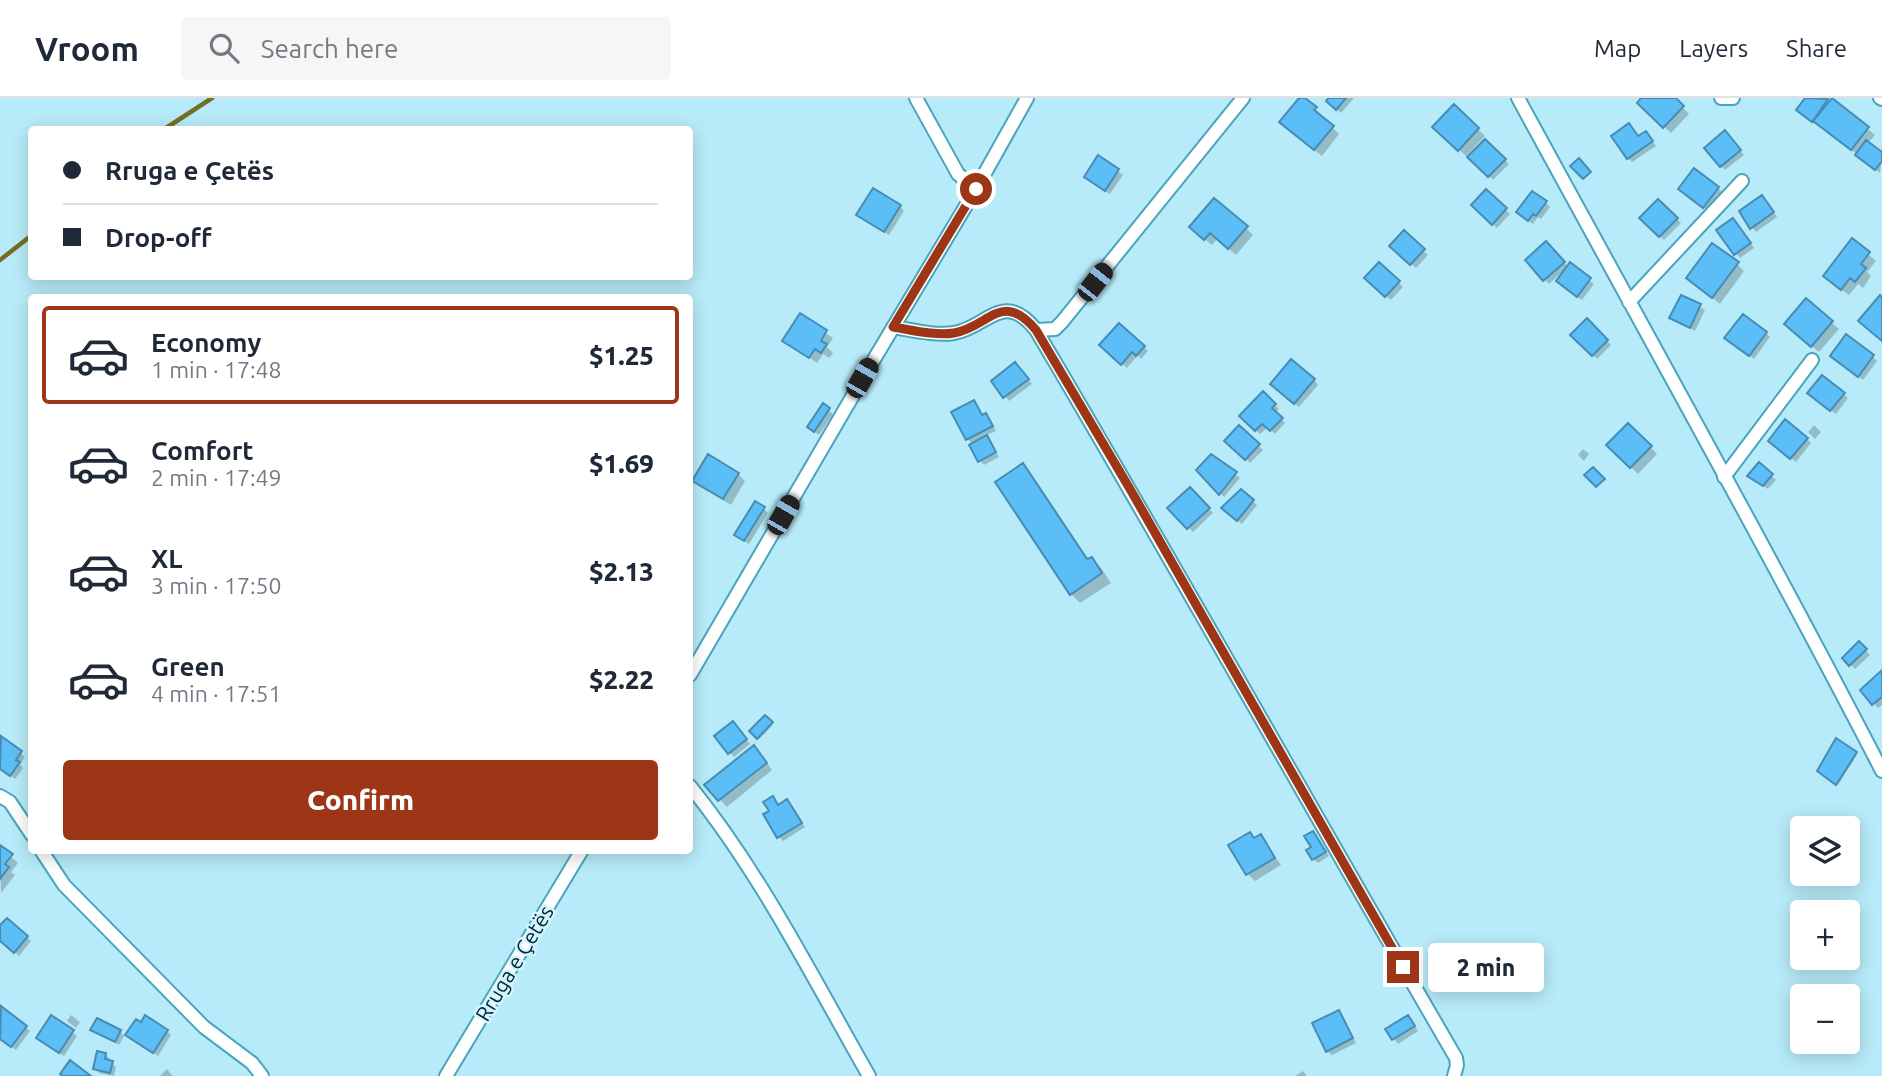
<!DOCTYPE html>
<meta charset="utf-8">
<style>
:root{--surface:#fff;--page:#f6f6f7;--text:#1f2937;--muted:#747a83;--line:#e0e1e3;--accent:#9d3617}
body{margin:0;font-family:Ubuntu,sans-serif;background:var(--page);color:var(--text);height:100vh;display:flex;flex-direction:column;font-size:26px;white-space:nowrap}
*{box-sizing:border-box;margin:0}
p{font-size:23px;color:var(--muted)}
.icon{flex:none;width:38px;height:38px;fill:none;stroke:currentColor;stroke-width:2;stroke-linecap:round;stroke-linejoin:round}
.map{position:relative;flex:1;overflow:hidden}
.details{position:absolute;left:28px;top:196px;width:665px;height:560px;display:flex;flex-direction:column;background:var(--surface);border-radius:7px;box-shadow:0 4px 18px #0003}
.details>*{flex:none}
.top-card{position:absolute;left:28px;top:28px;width:665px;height:154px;border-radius:7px;box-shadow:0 4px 18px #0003;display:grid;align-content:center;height:154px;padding:0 35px;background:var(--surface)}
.controls{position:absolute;left:1790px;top:718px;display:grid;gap:14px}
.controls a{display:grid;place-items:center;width:70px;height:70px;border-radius:7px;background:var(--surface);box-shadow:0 4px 18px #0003;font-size:35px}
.end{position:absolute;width:32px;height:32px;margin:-16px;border:9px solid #9d3617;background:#fff;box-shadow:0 0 0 4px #fff}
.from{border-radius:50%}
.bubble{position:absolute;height:49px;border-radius:7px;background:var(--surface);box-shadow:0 4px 18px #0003;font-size:23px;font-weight:800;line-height:49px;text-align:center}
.car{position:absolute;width:21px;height:42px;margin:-21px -10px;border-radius:9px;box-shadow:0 0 5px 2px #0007;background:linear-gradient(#222 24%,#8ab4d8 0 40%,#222 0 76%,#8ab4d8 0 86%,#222 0)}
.top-card b{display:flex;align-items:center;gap:24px;height:66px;font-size:26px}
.top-card b+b{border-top:2px solid var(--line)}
.top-card i{width:18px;height:18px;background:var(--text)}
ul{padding:12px 0 0;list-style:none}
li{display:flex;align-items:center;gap:21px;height:98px;margin:0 14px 10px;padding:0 21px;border:4px solid transparent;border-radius:7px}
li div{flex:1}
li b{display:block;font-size:26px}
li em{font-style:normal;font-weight:800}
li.active{border-color:var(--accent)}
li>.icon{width:63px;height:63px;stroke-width:1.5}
.button{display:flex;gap:14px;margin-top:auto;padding:14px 35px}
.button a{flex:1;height:80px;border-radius:7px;background:var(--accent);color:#fff;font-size:28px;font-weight:800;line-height:80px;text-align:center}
header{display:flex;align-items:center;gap:42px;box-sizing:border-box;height:98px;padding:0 35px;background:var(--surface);border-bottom:2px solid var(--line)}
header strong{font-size:33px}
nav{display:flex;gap:38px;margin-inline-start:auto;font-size:24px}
.search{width:490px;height:63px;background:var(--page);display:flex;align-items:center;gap:18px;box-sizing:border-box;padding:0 24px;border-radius:7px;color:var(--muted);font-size:26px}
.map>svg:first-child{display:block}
</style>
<header>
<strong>Vroom</strong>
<div class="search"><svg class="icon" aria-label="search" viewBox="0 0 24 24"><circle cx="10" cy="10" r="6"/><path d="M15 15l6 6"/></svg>Search here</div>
<nav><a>Map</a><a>Layers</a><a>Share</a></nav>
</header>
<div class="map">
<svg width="1882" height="978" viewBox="0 0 1882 978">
<rect width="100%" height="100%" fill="#b8ebf9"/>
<!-- shadow -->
<path fill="#0003" d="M1301,0L1315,11L1322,17L1321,19L1339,36L1322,58L1288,31Z
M1330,0H1354L1341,15L1332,7Z
M1643,0H1673L1689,16L1671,35L1639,5Z
M1807,0H1824L1830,5L1832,2L1875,37L1868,45L1882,56L1880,75L1818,25L1817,27L1798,12Z
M1454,8L1485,38L1466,58L1434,29Z
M1646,35L1656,48L1632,64L1628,60L1639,40Z
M1729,39L1744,57L1725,72L1721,68Z
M1485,43L1509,66L1493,82L1470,59Z
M1099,59L1123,77L1110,96L1090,83Z
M1718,90L1722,94L1708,113L1685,95Z
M1486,93L1510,116L1497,130L1473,107Z
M1658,103L1681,125L1664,142L1641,120Z
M1766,104L1777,119L1756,134L1752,129Z
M1546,105L1550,109L1541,121L1538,119L1533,126L1523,118Z
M900,108L904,113L889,137L863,121Z
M1737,127L1754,150L1740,160L1718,133Z
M1246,130L1253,137L1236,157L1217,141L1212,147L1198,136Z
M1404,134L1428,157L1416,170L1392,148Z
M1853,143L1876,163L1867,174L1871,178L1863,190L1858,186L1849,197L1832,185Z
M1546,145L1568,169L1594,186L1582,202L1562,187V174L1549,186L1527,162Z
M1379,166L1403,189L1391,202L1367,180Z
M1737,166L1744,173L1720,206L1688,180Z
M1682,199L1705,212L1695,233L1671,220Z
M1806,202L1839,231L1819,254L1793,233Z
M800,217L833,240L827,249L833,255L829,260L823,256L817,265L785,242Z
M1587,223L1611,247L1597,261L1573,237Z
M1766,235L1770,239L1754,261L1731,244Z
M1102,247L1144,249L1148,253L1141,261L1138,257L1127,270Z
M1873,259L1877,263L1863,282L1836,262Z
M1020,271L1032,286L1009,303L993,283Z
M1314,282L1318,287L1299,309L1276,290Z
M1263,295L1279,311L1275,315L1285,325L1275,336L1268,329L1260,336L1241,318Z
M1843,296L1848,300L1836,316L1814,299Z
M973,304L983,318L985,317L990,321L996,333L985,338L999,359L984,367L980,363L973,347L968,341Z
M823,308L833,316L819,337L813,333Z
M1628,327L1657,356L1638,376L1608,347Z
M1814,327L1821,334L1815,341L1808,334Z
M1239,329L1263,352L1250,365L1226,342Z
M1807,341L1811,345L1796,364L1774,347Z
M1583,351L1589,356L1584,363L1578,357Z
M1211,358L1240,380L1224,399L1199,372Z
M1022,367L1032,377L1089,462L1091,461L1101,470L1111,485L1080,505L1071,496Z
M1759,367L1776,382L1768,391L1754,382Z
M738,376L745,383L731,407L701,389L695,382Z
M1190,391L1213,415L1193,434L1170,411Z
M1241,393L1257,407L1242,426L1228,414Z
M764,411L768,415L749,446L741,441Z
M1859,545L1870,557L1855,571L1844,560Z
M1882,574V607L1878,610L1863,592Z
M765,619L773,627L759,641L751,633Z
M737,629L750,646L734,659L730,655Z
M1,640L25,659L20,666L23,670L15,681L0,670Z
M1837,642L1857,657L1838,687L1819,673Z
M760,656L772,672L727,709L706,687Z
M777,705L779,708H791L805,729L783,743L779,739Z
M1313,735L1329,758L1318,765L1313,761Z
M1260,738L1281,767L1255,783L1248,776L1231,747Z
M0,749L18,765L11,774L15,777L1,795Z
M0,830L27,839L31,843L19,858L0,841Z
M1,910L30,933L16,952L0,940Z
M1339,914L1356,945L1332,957L1327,953Z
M71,917L80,924L76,930L67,923Z
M52,919L77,938L64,958L43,944Z
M1412,923L1418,933L1398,946L1387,931Z
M93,932L120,933L124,938L119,947Z
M167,933L171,937L158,958L132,941Z
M105,956L110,961L109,964L116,969L114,978L99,975L95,971Z
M167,971L171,976L173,978H160Z
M1303,973L1307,978H1295Z"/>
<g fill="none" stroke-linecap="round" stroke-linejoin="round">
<!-- stream -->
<path stroke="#736f27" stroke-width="4.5" d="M163,32L212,0
M0,162L32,137"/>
</g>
<!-- building -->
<path fill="#5cbef6" stroke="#478cb4" stroke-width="2" d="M1299,0H1305L1317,9L1314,12L1334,28L1314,52L1279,24Z
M1328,0H1346L1336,12L1326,3Z
M1641,0H1676L1684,8L1663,30L1637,5Z
M1805,0L1828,1L1812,24L1796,12Z
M1832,0L1869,29L1851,52L1813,23Z
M1454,6L1479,30L1458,53L1432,29Z
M1629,25L1638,38L1646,33L1653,43L1627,61L1611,38Z
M1725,32L1741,52L1720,69L1704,50Z
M1485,41L1506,61L1488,79L1467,59Z
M1866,42L1882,54V63L1875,72L1855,57Z
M1098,57L1119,71L1105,93L1084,79Z
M1579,60L1591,74L1583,81L1570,68Z
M1694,70L1719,89L1703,110L1678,91Z
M873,90L901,107L884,134L856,117Z
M1486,91L1507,110L1492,127L1471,107Z
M1532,93L1547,103L1536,118L1533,116L1528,123L1516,114Z
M1762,97L1774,114L1750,131L1739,113Z
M1214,100L1248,128L1228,151L1210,135L1204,142L1189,129Z
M1658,101L1678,120L1659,139L1639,120Z
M1733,120L1751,145L1734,157L1716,132Z
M1404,132L1425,151L1410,167L1389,148Z
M1852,140L1870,154L1861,166L1866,170L1855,184L1850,180L1841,192L1823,178Z
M1546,143L1565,164L1543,183L1525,162Z
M1712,145L1739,164L1712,200L1686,180Z
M1379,164L1400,183L1385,199L1364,180Z
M1570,164L1591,180L1577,199L1556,183Z
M1681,197L1701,206L1690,230L1669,220Z
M1880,197L1882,199V243L1858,223Z
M1806,200L1833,223L1811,249L1784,226Z
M800,215L827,232L821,243L827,246L821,255L815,251L809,260L782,243Z
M1743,216L1767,234L1749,258L1724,240Z
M1587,220L1608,242L1592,258L1570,237Z
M1119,225L1145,248L1136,258L1132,254L1121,267L1099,247Z
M1846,236L1874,257L1858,279L1830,258Z
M1291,261L1315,281L1294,306L1270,286Z
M1015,264L1029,281L1003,300L991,283Z
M1822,277L1845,295L1830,313L1807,295Z
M1263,293L1276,306L1272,310L1283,320L1270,333L1262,326L1255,333L1239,318Z
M974,302L982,317L986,315L993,328L966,342L951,314Z
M823,305L830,310L814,334L807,329Z
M1785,321L1808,340L1790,361L1768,343Z
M1628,325L1652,348L1630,370L1606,347Z
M1239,327L1260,346L1245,362L1224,343Z
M987,337L996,354L978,364L969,347Z
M708,356L739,375L723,401L692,383Z
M1211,356L1237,374L1219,397L1196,372Z
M1759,364L1773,376L1763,388L1747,378Z
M1023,365L1087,461L1092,459L1102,475L1070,497L995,384Z
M1593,369L1605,381L1596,389L1584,377Z
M1190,389L1210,410L1187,431L1167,410Z
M1241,391L1254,402L1237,423L1221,410Z
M755,403L765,409L744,443L734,437Z
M1859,543L1867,551L1849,568L1842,560Z
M1882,572V599L1872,607L1860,592Z
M765,617L773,624L757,641L749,633Z
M733,623L747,641L728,656L714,638Z
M1,638L22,653L16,662L20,664L10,678L0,671Z
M1836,640L1857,654L1836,687L1817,673Z
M754,647L767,665L718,703L704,687Z
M773,698L778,707L787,701L802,725L777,740L763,716L769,713L763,704Z
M1313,733L1326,754L1312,762L1306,752L1311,749L1304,738Z
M1250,734L1254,740L1261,736L1275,760L1246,777L1228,747Z
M0,747L13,756L5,766L9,769L0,781Z
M7,820L28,838L14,855L0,843V827Z
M1,908L27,928L11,949L0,941Z
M1339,912L1353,940L1326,954L1312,925Z
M51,917L74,932L59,955L36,940Z
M145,917L168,932L153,955L125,937L136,921L141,924Z
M1408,917L1415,928L1392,942L1385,931Z
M97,920L121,932L115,944L90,932Z
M97,953L106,955L105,961L113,963L110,975L93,971Z
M70,962L91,978H63L60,976Z"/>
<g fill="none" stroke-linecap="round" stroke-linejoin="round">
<defs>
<path id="minor" d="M916,0L958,76L976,91
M1518,0C1640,224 1765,447 1882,673
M1721,0H1733
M1880,0L1882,1
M1629,204L1742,83
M893,229C912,232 935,238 954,235C988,229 1003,191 1036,232C1179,473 1315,718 1456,960L1457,967L1454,978
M1036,232L1055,231L1062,224L1243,0
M1724,379L1812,262
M690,577L876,258L976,91L1027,0
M690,688C761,776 813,880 869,978
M0,698L10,704L32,737
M41,752L64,787L204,929L252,965L262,978
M446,978L582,752"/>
</defs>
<!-- minor casing -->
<use href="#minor" stroke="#49a5bb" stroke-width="16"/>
<!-- minor -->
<use href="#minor" stroke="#fff" stroke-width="12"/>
</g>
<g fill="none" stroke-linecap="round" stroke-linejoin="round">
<!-- route -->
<path stroke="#9d3617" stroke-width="9" d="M976,91L893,229C912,232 935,238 954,235C989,229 1002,191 1036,232L1130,391L1403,869"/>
</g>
<g text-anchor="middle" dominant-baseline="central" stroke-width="5" stroke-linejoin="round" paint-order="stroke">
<!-- street labels -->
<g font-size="21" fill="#00262f" stroke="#d4f5ff">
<text transform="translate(514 865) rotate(-59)">Rruga e Çetës</text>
</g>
</g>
</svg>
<div class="controls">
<a><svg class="icon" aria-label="layers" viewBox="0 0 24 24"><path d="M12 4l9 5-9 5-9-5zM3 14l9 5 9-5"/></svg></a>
<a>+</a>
<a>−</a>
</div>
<i class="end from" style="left:976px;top:91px"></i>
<i class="end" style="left:1403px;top:869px"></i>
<div class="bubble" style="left:1428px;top:845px;width:116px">2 min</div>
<i class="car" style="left:1095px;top:184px;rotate:38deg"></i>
<i class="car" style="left:862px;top:280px;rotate:30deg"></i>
<i class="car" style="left:783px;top:417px;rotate:30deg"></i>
<div class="top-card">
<b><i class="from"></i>Rruga e Çetës</b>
<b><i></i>Drop-off</b>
</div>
<section class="details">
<ul>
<li class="active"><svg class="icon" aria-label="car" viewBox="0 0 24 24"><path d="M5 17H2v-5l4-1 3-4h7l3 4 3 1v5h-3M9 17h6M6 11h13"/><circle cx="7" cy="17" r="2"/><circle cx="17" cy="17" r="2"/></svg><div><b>Economy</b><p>1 min · 17:48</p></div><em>$1.25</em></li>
<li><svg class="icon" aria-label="car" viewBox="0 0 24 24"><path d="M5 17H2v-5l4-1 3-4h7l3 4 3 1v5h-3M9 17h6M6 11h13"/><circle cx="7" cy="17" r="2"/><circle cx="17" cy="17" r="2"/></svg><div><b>Comfort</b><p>2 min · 17:49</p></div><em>$1.69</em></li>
<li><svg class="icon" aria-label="car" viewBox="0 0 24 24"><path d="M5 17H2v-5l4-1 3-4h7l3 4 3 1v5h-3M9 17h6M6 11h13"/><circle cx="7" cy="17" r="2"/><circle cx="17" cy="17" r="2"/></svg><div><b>XL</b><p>3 min · 17:50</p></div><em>$2.13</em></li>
<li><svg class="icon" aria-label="car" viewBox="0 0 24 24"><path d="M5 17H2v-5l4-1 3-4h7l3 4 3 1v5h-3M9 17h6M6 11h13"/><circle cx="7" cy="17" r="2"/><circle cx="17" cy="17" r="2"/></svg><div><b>Green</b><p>4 min · 17:51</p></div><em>$2.22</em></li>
</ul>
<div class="button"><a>Confirm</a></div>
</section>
</div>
